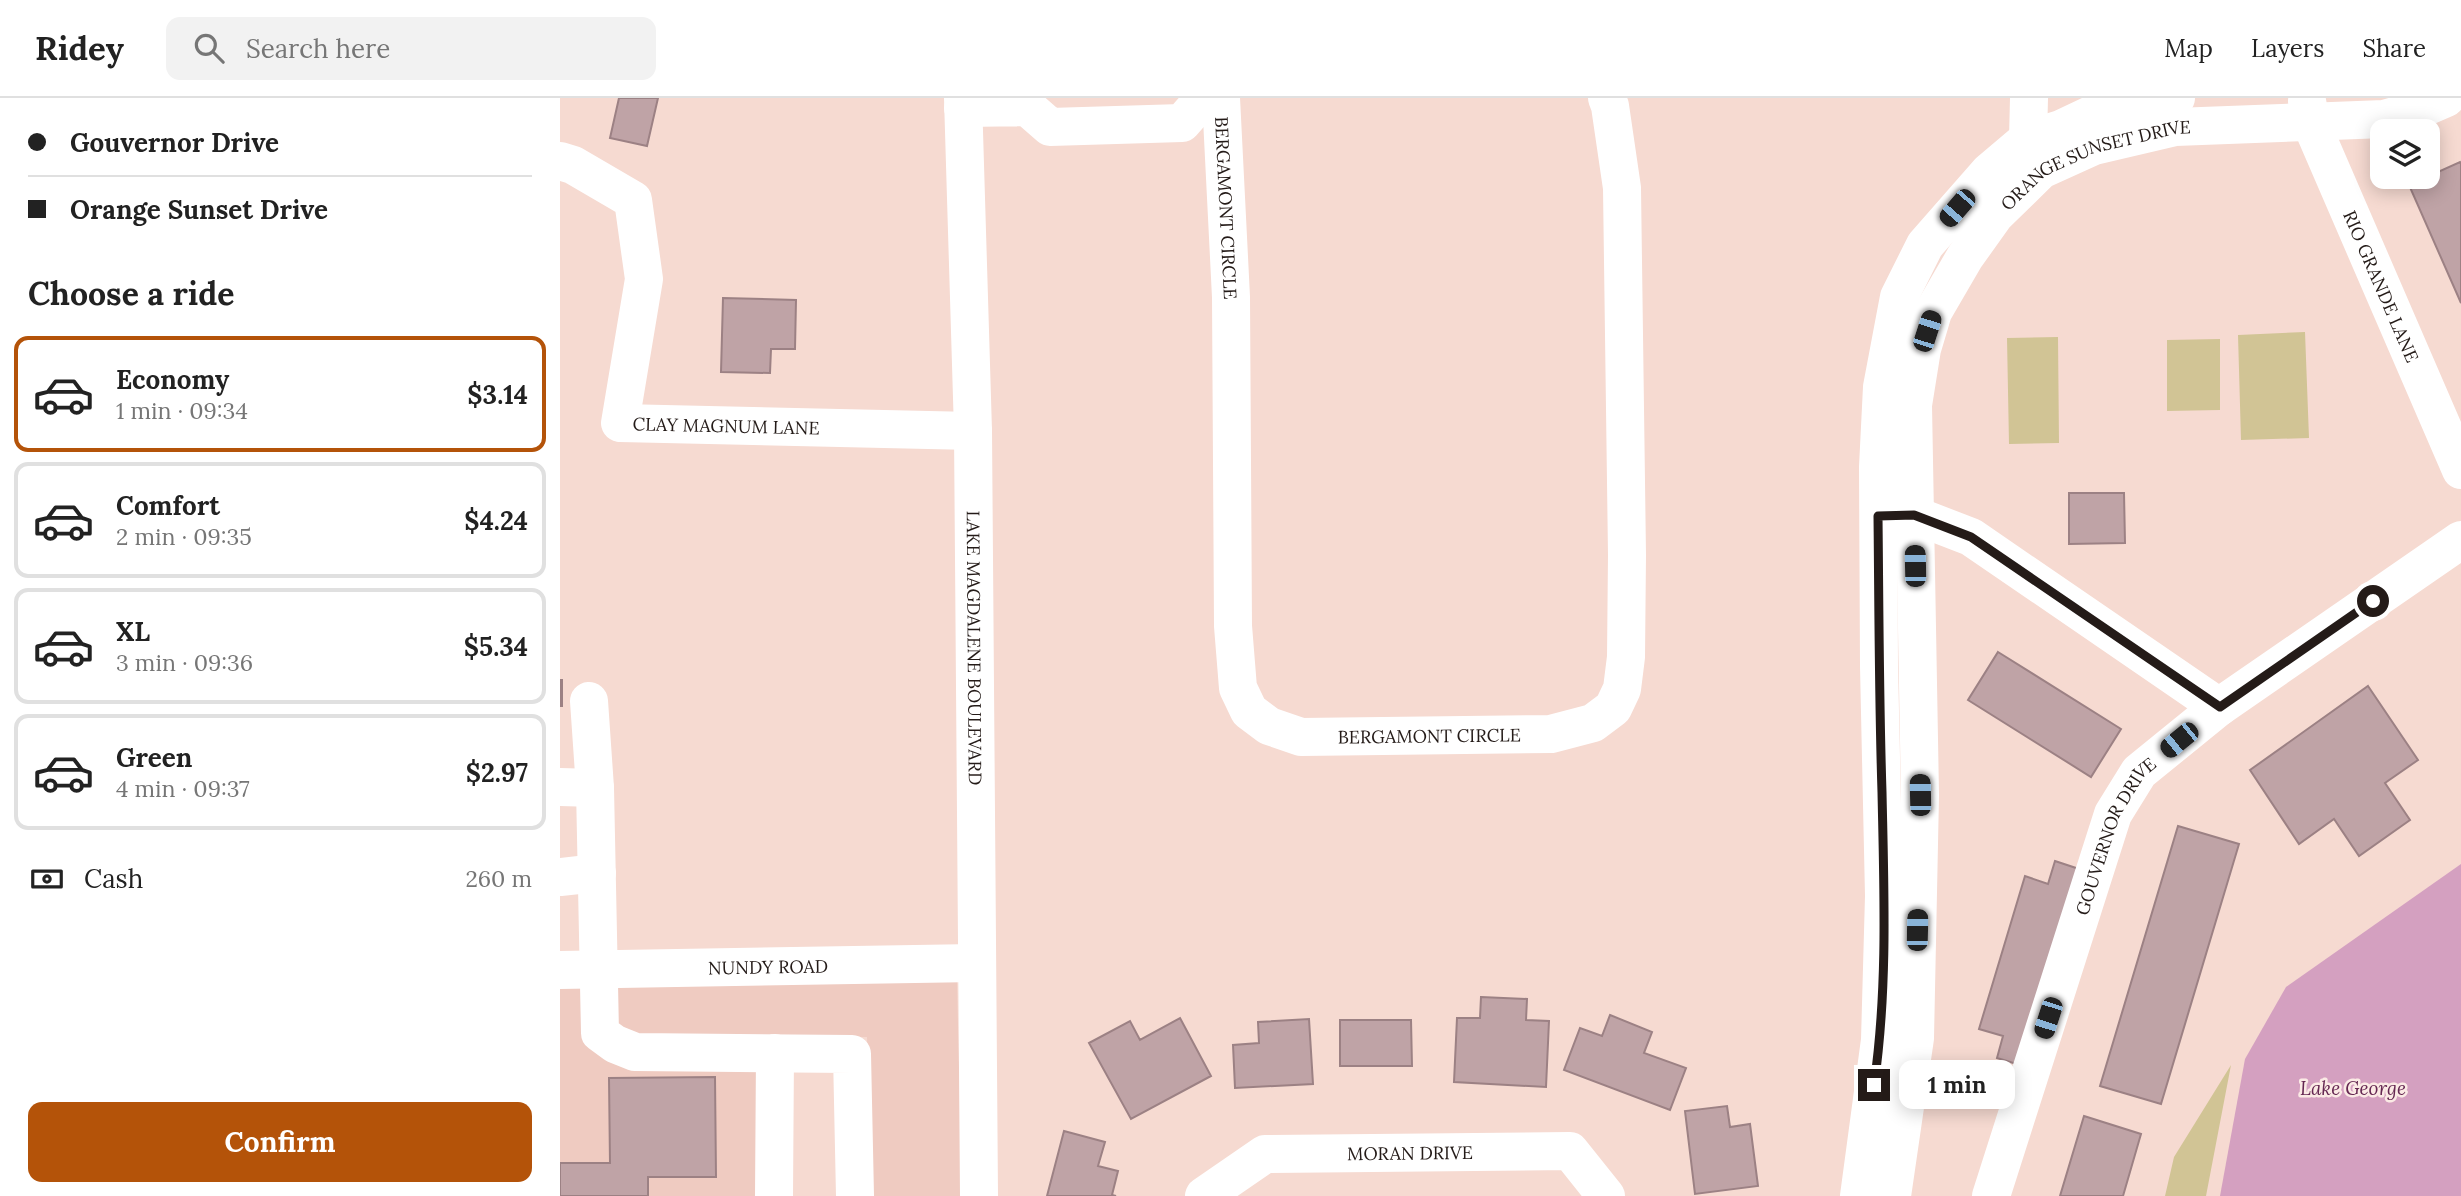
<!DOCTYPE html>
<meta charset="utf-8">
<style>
:root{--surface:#fff;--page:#f2f2f2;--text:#222;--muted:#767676;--line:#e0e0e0;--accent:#b45309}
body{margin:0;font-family:Lora,serif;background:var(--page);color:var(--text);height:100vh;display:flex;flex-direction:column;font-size:26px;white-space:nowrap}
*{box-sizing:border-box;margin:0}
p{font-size:23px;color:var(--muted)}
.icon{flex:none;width:38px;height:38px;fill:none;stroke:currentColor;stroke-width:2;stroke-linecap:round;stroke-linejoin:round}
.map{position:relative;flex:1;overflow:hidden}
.sheet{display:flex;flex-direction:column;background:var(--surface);width:560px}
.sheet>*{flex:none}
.banner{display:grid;align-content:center;height:154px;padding:0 28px;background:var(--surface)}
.tools{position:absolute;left:1810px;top:21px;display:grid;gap:14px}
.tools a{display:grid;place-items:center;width:70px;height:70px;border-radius:14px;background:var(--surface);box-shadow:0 4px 18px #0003;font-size:35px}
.end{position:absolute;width:32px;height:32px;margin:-16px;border:9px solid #241b18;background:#fff;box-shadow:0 0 0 4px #fff}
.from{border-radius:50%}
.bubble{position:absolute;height:49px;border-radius:14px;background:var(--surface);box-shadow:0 4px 18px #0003;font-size:23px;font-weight:700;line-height:49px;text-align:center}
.car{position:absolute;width:21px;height:42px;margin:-21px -10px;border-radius:9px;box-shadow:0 0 5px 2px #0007;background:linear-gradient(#222 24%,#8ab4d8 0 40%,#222 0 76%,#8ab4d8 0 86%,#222 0)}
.banner b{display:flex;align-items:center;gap:24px;height:66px;font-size:26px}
.banner b+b{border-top:2px solid var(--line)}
.banner i{width:18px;height:18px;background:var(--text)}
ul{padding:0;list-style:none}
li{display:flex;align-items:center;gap:21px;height:116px;margin:0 14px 10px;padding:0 14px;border:4px solid var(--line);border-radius:14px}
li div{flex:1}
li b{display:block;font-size:26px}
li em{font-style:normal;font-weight:700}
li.current{border-color:var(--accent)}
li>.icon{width:63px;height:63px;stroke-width:1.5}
h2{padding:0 28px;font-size:32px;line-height:84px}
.pay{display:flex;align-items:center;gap:18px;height:77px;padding:0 28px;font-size:26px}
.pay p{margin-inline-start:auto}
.cta{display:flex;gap:14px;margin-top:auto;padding:14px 28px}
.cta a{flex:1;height:80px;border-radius:14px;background:var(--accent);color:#fff;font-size:28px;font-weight:700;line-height:80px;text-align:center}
header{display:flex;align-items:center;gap:42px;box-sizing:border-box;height:98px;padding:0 35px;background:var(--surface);border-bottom:2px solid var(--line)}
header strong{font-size:33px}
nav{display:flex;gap:38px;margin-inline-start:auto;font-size:24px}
.search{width:490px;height:63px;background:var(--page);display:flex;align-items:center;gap:18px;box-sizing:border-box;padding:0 24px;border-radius:14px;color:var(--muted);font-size:26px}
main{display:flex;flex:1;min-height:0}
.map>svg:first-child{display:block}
</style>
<header>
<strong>Ridey</strong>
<div class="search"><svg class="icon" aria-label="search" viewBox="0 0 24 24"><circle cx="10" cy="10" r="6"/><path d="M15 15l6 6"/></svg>Search here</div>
<nav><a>Map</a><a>Layers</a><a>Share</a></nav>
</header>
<main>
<section class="sheet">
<div class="banner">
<b><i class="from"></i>Gouvernor Drive</b>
<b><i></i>Orange Sunset Drive</b>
</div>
<h2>Choose a ride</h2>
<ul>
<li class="current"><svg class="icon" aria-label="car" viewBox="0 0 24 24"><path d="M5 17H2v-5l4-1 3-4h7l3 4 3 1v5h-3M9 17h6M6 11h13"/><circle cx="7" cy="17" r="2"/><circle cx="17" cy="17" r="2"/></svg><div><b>Economy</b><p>1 min · 09:34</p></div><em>$3.14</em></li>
<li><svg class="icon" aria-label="car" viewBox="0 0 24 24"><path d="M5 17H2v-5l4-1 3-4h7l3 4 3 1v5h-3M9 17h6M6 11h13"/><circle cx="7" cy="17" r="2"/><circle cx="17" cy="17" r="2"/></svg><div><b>Comfort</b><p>2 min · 09:35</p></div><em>$4.24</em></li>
<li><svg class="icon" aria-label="car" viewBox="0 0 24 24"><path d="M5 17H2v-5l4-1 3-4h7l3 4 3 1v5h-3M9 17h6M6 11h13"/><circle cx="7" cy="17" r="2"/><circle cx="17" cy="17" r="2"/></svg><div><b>XL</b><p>3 min · 09:36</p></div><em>$5.34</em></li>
<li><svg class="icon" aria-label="car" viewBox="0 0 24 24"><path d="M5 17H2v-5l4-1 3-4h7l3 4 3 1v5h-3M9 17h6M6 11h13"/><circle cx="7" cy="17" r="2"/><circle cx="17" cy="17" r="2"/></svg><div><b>Green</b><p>4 min · 09:37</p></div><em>$2.97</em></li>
</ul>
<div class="pay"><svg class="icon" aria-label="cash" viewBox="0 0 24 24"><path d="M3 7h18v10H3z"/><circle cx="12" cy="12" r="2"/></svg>Cash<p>260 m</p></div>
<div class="cta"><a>Confirm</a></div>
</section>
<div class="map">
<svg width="1901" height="1098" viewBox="0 0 1901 1098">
<rect width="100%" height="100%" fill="#f6dad1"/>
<!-- built -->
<path fill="#efcbc1" d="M397,883L402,1098H311L307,939L77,936L56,925L54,888Z
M0,889H23L25,935L200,973L198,1098H0Z"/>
<!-- green -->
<path fill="#d1c495" d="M1745,234L1749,340L1681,342L1678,237Z
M1498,239L1499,345L1449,346L1447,240Z
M1660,241V312L1607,313V242Z
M1671,967L1646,1098H1605L1614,1059Z"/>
<!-- water -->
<path fill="#d4a0c0" d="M1901,766V1098H1660L1685,961L1726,889Z"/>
<!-- building -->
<path fill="#bfa3a6" stroke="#9c8184" stroke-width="2" d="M59,0H98L87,48L50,40Z
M1900,64L1901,66V205L1849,87Z
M163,200L236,202L235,251H211L210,275L161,274Z
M1509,395H1564L1565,445L1509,446Z
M1438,554L1561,631L1531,679L1408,602Z
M0,582H2V608H0Z
M1808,588L1858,662L1825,685L1850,722L1799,758L1774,721L1739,746L1690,672Z
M1618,728L1679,746L1601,1006L1540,988Z
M1495,763L1519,771L1460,967L1437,960L1443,938L1419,931L1465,778L1488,786Z
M921,899L967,901L966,922L989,923L986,989L894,984L897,920H920Z
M1050,917L1092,934L1084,955L1126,970L1110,1012L1004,972L1020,930L1042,938Z
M620,920L651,978L571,1021L529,945L570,923L580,942Z
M749,921L753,986L675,990L673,947L699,945L698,924Z
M780,922H851L852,968H780Z
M155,979L156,1079H88V1098H0V1065H50L49,980Z
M1167,1008L1170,1029L1190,1026L1198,1088L1135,1096L1125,1013Z
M1524,1018L1581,1036L1563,1098H1500Z
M504,1033L545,1044L538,1068L558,1073L552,1097L556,1098H487Z"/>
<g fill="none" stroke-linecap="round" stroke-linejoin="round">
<!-- minor -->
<g stroke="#fff" stroke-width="38">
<path id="s1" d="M403,0L413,333L419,1098"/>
<path id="s2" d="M661,0L671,199L673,528L678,590L689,613L709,628L741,639L991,636L1033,625L1053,610L1062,591L1066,559L1067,457L1062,90L1050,8L1047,0"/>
<path d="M1469,0L1468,41L1478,63"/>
<path id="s3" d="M1747,3L1751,25L1901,372"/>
<path d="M403,10L467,9L490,29L622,25L644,0"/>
<path id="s4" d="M0,63L13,67L73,102L84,181L60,325L413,333"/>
<path d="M1330,417H1354L1411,439L1659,609"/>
<path d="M29,603L35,690L40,935L55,946L75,954L292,956L295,1098"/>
<path d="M0,689L35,690"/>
<path d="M0,779L37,775"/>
<path id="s5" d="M0,872L416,865"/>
<path d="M214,1098L215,955"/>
<path id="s6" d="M644,1098L705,1056L1010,1053L1046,1098"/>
<path d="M1299,1098L1320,942L1324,798L1319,568L1318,369L1322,289L1339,199L1365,147L1429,74L1468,41L1501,31L1541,12L1616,0"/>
<path id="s7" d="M1332,1098L1355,940L1360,697L1353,307L1362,251L1373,214L1405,159L1435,117L1481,72L1534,48L1615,29L1824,21L1863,10L1886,0"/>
<path id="s8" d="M1431,1098L1553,716L1579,674L1659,609L1901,442"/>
</g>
</g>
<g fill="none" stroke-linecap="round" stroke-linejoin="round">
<!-- route -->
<path stroke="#241b18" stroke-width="9" d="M1314,987C1328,890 1324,792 1322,694C1319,602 1319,510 1318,418L1354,417L1411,439L1660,609L1813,503"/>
</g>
<g text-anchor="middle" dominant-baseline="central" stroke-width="5" stroke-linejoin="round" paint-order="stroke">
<!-- street labels -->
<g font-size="18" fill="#241b18" stroke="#fbeae5">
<text stroke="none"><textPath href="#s7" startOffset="1120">ORANGE SUNSET DRIVE</textPath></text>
<text stroke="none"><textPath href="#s2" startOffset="110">BERGAMONT CIRCLE</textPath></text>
<text stroke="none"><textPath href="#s3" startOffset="200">RIO GRANDE LANE</textPath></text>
<text stroke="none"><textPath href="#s4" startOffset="415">CLAY MAGNUM LANE</textPath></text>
<text stroke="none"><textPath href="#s1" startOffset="550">LAKE MAGDALENE BOULEVARD</textPath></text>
<text stroke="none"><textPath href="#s2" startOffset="803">BERGAMONT CIRCLE</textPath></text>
<text stroke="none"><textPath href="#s8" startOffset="382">GOUVERNOR DRIVE</textPath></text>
<text stroke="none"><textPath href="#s5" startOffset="208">NUNDY ROAD</textPath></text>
<text stroke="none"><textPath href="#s6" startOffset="219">MORAN DRIVE</textPath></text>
</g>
<!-- water labels -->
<g font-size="19" font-style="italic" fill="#652752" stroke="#fbeae5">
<text x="1793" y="990">Lake George</text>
</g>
</g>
</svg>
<div class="tools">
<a><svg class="icon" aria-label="layers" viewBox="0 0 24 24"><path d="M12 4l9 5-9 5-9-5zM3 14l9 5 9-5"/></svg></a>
</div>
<i class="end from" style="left:1813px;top:503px"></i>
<i class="end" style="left:1314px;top:987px"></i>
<div class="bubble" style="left:1339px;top:962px;width:116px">1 min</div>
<i class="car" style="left:1397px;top:110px;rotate:221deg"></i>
<i class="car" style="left:1367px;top:233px;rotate:18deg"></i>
<i class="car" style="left:1355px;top:468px;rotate:359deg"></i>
<i class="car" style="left:1619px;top:642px;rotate:231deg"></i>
<i class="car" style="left:1360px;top:697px;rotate:359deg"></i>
<i class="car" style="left:1357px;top:832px;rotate:1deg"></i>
<i class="car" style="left:1488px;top:920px;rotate:198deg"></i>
</div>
</main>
